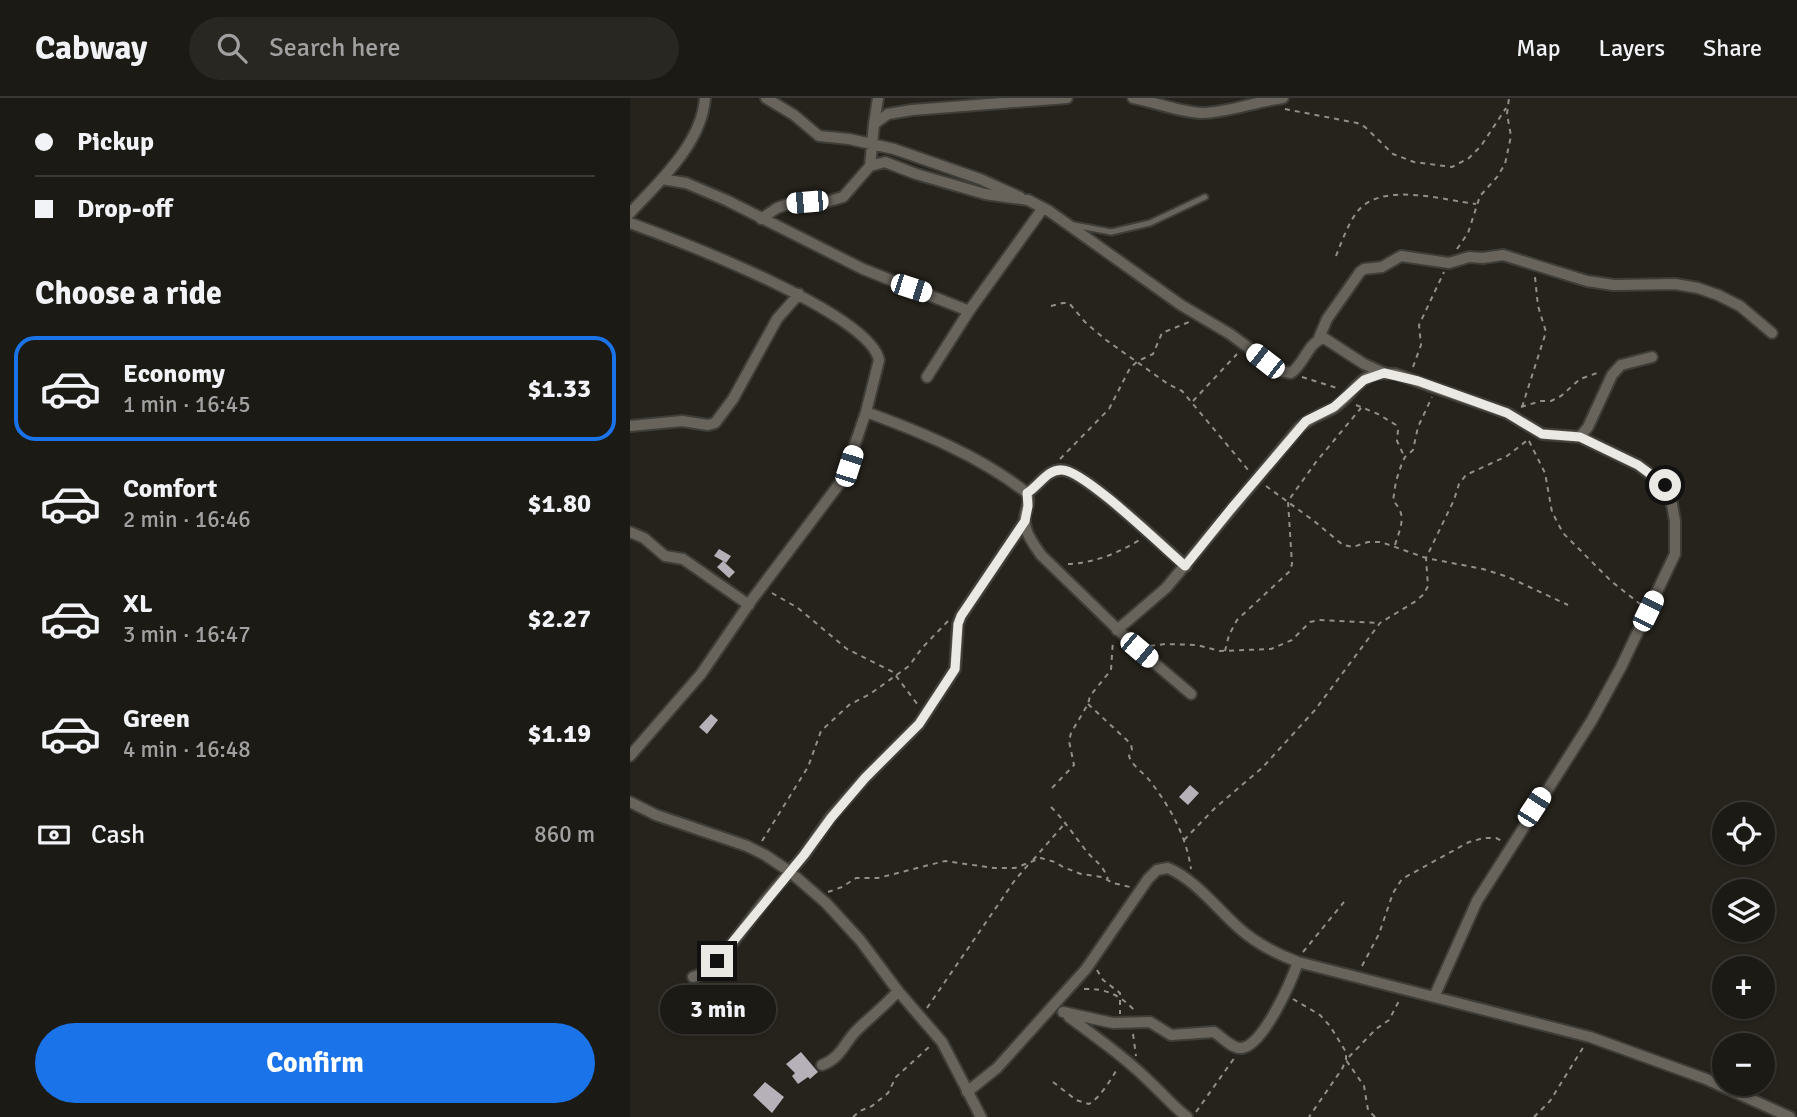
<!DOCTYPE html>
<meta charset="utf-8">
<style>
:root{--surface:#1c1a15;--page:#292722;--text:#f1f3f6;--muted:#a0a1a0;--line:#3a3834;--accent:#1a73e8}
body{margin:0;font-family:Signika,sans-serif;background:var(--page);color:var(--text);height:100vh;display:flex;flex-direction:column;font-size:26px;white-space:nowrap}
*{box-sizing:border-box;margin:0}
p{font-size:23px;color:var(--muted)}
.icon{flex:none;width:38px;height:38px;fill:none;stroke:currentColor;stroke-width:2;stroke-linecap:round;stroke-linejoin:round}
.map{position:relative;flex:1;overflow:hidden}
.details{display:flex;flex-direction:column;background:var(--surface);width:630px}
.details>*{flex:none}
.top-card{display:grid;align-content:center;height:154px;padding:0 35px;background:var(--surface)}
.tools{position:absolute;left:1082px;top:704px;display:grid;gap:14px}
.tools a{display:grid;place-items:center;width:63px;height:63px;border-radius:50%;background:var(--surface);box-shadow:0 2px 5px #0004,0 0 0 2px var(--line);font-size:35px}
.end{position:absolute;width:32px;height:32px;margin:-16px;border:9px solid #ebe9e4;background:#111;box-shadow:0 0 0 4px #111}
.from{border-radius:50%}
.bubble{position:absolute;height:49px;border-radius:24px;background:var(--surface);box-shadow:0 2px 5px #0004,0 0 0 2px var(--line);font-size:23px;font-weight:700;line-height:49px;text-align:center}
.car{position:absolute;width:21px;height:42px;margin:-21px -10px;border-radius:9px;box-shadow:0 0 5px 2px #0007;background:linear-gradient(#fff 24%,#345 0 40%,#fff 0 76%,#345 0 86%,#fff 0)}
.top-card b{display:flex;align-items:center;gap:24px;height:66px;font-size:26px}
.top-card b+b{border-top:2px solid var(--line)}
.top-card i{width:18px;height:18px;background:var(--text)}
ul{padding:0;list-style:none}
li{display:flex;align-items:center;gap:21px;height:105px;margin:0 14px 10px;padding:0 21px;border:4px solid transparent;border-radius:21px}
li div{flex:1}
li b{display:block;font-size:26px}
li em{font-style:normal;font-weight:700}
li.current{border-color:var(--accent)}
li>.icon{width:63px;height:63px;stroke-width:1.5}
h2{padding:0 35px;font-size:32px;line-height:84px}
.pay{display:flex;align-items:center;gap:18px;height:77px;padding:0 35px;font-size:26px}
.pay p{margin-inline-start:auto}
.primary-button{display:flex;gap:14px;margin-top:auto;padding:14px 35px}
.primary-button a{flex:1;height:80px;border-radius:42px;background:var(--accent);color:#fff;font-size:28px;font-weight:700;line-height:80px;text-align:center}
header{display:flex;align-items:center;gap:42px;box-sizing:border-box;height:98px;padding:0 35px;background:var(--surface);border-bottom:2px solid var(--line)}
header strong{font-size:33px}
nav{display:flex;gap:38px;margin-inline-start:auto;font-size:24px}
.search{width:490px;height:63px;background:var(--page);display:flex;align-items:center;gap:18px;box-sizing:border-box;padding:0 24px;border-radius:38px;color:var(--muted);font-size:26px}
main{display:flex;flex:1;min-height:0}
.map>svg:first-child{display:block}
</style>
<header>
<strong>Cabway</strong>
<div class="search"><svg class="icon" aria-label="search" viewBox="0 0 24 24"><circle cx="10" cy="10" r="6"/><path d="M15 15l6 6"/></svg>Search here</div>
<nav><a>Map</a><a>Layers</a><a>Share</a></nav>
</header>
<main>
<section class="details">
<div class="top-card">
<b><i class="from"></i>Pickup</b>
<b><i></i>Drop-off</b>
</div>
<h2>Choose a ride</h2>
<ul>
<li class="current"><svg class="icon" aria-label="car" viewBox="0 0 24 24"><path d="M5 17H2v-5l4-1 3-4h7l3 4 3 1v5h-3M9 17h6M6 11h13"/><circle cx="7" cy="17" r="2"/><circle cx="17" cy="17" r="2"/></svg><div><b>Economy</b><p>1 min · 16:45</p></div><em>$1.33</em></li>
<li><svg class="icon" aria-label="car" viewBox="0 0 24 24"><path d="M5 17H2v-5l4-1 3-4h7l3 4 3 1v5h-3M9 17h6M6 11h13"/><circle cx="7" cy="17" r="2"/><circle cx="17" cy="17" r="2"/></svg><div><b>Comfort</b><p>2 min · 16:46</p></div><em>$1.80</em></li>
<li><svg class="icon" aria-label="car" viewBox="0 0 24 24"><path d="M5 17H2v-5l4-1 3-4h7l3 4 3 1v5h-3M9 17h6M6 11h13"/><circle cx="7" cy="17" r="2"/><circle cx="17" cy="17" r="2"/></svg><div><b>XL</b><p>3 min · 16:47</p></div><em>$2.27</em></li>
<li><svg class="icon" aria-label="car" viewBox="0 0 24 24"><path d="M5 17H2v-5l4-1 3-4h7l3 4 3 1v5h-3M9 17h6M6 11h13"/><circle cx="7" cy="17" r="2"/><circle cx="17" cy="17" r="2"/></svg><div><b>Green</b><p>4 min · 16:48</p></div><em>$1.19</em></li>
</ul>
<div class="pay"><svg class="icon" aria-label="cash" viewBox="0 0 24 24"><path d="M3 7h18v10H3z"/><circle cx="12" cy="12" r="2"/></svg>Cash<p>860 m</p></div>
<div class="primary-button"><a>Confirm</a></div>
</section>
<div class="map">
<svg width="1167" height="1019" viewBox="0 0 1167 1019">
<rect width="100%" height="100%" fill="#26231c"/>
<!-- building -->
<path fill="#b6b0b8" d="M89,451L101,458L96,465L93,463L105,474L99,480L87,469L93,463L84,458Z
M81,616L88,622L77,636L69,629Z
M560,687L569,695L558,707L549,699Z
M171,954L188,974L180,981L178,979L168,986L162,978L165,975L156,966Z
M135,984L154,999L142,1015L123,997Z"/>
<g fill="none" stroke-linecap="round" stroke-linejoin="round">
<defs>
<path id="service" d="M444,127L481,134L520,125L575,99"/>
<path id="minor" d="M136,0L164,17L189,38L219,41L264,51L350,81L390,99
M503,0C526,4 548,14 572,15C596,15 628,3 653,0
M244,26L248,0
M240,68L244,26L258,16L282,12L437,0
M32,81L56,85L96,102L233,171L339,213
M0,115C29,84 72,45 75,0
M131,121L147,110L158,106L196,104L213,99L240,68L255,64L286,76L355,96L398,102L419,113L551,207L600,236L650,273L661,275C674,266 679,243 694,240L734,266L754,275
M0,125C47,142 240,215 249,262L236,314L213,381L121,503L71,576L0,658
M689,240L697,221L730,174L734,171L752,169L771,158L819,165L839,159L853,160L873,157L957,183L984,187L1045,186L1068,190L1088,197L1110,208L1142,235
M297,279L339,213L413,110
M236,314C291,334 350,358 397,395C400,404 397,409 395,418C393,433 403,445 411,457L509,552L561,596
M0,328L52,323L78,327L85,325L103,301L147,221L169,196
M397,395C409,388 417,371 432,372C455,373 534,450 556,468
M0,434L14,440L35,458L53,461L119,507
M487,532L536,490L669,330C679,320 690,317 702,311C727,296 726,271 766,276L877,315L912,336L950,339L958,329L982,277L991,267L1022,259
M0,704L26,717L117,748L135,757L159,773L196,805L230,842L268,893L312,944L351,1019
M63,879L81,873L133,805L174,757L200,720L235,680L289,626L325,571L328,526L331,518L395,423
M804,899L847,803L962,622L991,569L1045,456V423L1040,395L1035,387L1008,367L950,339
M433,914L483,925L520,924L541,937L584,934C592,939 602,951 612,950C634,946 661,884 668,864
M439,919C467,940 496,960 521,985C534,997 544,1009 557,1019
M192,967C211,960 214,945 227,932C240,919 255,908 268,893
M337,994L367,970L456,871L518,781L527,772L538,770C566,782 587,811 610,831C627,846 647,856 668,864L960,939L1076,981L1160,1019"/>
</defs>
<!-- service casing -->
<use href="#service" stroke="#3f3d37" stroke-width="9"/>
<!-- minor casing -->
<use href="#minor" stroke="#3f3d37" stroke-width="14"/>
<!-- path -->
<path stroke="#918f89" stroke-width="2" stroke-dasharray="5 5" stroke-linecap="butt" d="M655,11L727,25L735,29L763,56L784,64L822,69L839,60L851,48L876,10
M827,151L838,135L850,98L867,79L875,66L881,38L877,16L879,0
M706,158C712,143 718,126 727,114C751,83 813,102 846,106
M421,208L433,205H439L455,224L476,242L538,286L552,293L619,373
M783,269L791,247L789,227L814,174
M672,279L710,291
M563,303L607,256
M726,307L748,316L766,327L768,332L767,343L774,358
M891,309L911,303H921L931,298L950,281L970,274
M892,309L916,234L908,208L905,179
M899,343L915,375L922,414L933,435L981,483L1010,506
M430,361L479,311L500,270L508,263L523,256L532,235L559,224
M636,388L684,423L713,447L723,449L738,444H751L796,460L853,471L878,479L938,507
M765,447C770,430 778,417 763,403L766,383L772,365L775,359L783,352L788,329L802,299
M438,466C464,465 489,455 511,441
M142,495L168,510L217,551L263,574L288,607
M520,548L535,546L567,547L590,553L641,551L662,542L680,524L689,522L748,525
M595,553L599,537L607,522L660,473L662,466L658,403L686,364L731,310
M458,606L501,646L502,652L499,658C502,668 513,674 520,683C540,709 556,737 561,771
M422,690L444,667L439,643L441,635L458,606L460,598L481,572L483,542
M421,709C434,722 443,736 454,750C464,764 471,763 478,781
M554,742L585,710L632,670L685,612L750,525L786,503L794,496L798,488L796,460L824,402L829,386L836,377L877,358L899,341
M132,743L178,669L191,633L219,607L240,596L279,568L292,550L318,523
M403,762L436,724
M198,794L212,789L226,780H248L315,763L364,770H385L411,760L425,764L433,769L451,776L472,779L483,785L500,789
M673,854L714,804
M732,868L749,836L763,795L772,781L839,744L854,740H866L872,743
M467,872L473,882L490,895V916
M454,891C475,890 490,897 504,912
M663,901L690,917L700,928L716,954V962L712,971L679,1019
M297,910L385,782L399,766
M503,936L506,958
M423,984L446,1002L459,1006C472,998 480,982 488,970
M566,1014L605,959
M223,1019L230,1013L242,1008L258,995L266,979L300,948
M745,1019L738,1012L734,988L716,962L746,931L759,922L770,901
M904,1019L920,1003L954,948"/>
<!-- service -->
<use href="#service" stroke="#68645c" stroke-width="5"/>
<!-- minor -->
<use href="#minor" stroke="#68645c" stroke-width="10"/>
</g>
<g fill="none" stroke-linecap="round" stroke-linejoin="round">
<!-- route -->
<path stroke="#ebe9e4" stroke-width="9" d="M87,863L174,757L201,720L235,680L289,626L325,571L328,526L331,518L395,423L398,408L397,395C409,388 417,371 432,372C454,372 534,450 555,468L601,411L676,323L704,309L734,282L754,275L788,283L877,315L912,336L950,339L1008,367L1035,387"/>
</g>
</svg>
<div class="tools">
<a><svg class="icon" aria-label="locate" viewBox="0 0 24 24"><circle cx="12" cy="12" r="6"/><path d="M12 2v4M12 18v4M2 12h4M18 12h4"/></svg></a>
<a><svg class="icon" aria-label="layers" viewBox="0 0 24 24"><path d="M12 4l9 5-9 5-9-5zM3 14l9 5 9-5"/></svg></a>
<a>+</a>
<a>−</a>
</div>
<i class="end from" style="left:1035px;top:387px"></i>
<i class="end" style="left:87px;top:863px"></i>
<div class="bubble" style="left:30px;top:887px;width:116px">3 min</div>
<i class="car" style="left:177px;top:104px;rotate:265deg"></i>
<i class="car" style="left:281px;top:190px;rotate:108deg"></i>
<i class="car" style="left:635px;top:263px;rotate:308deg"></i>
<i class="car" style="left:219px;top:368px;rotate:18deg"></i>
<i class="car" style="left:1018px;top:513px;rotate:26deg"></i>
<i class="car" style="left:509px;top:552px;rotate:130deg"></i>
<i class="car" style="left:904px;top:709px;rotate:33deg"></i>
</div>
</main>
